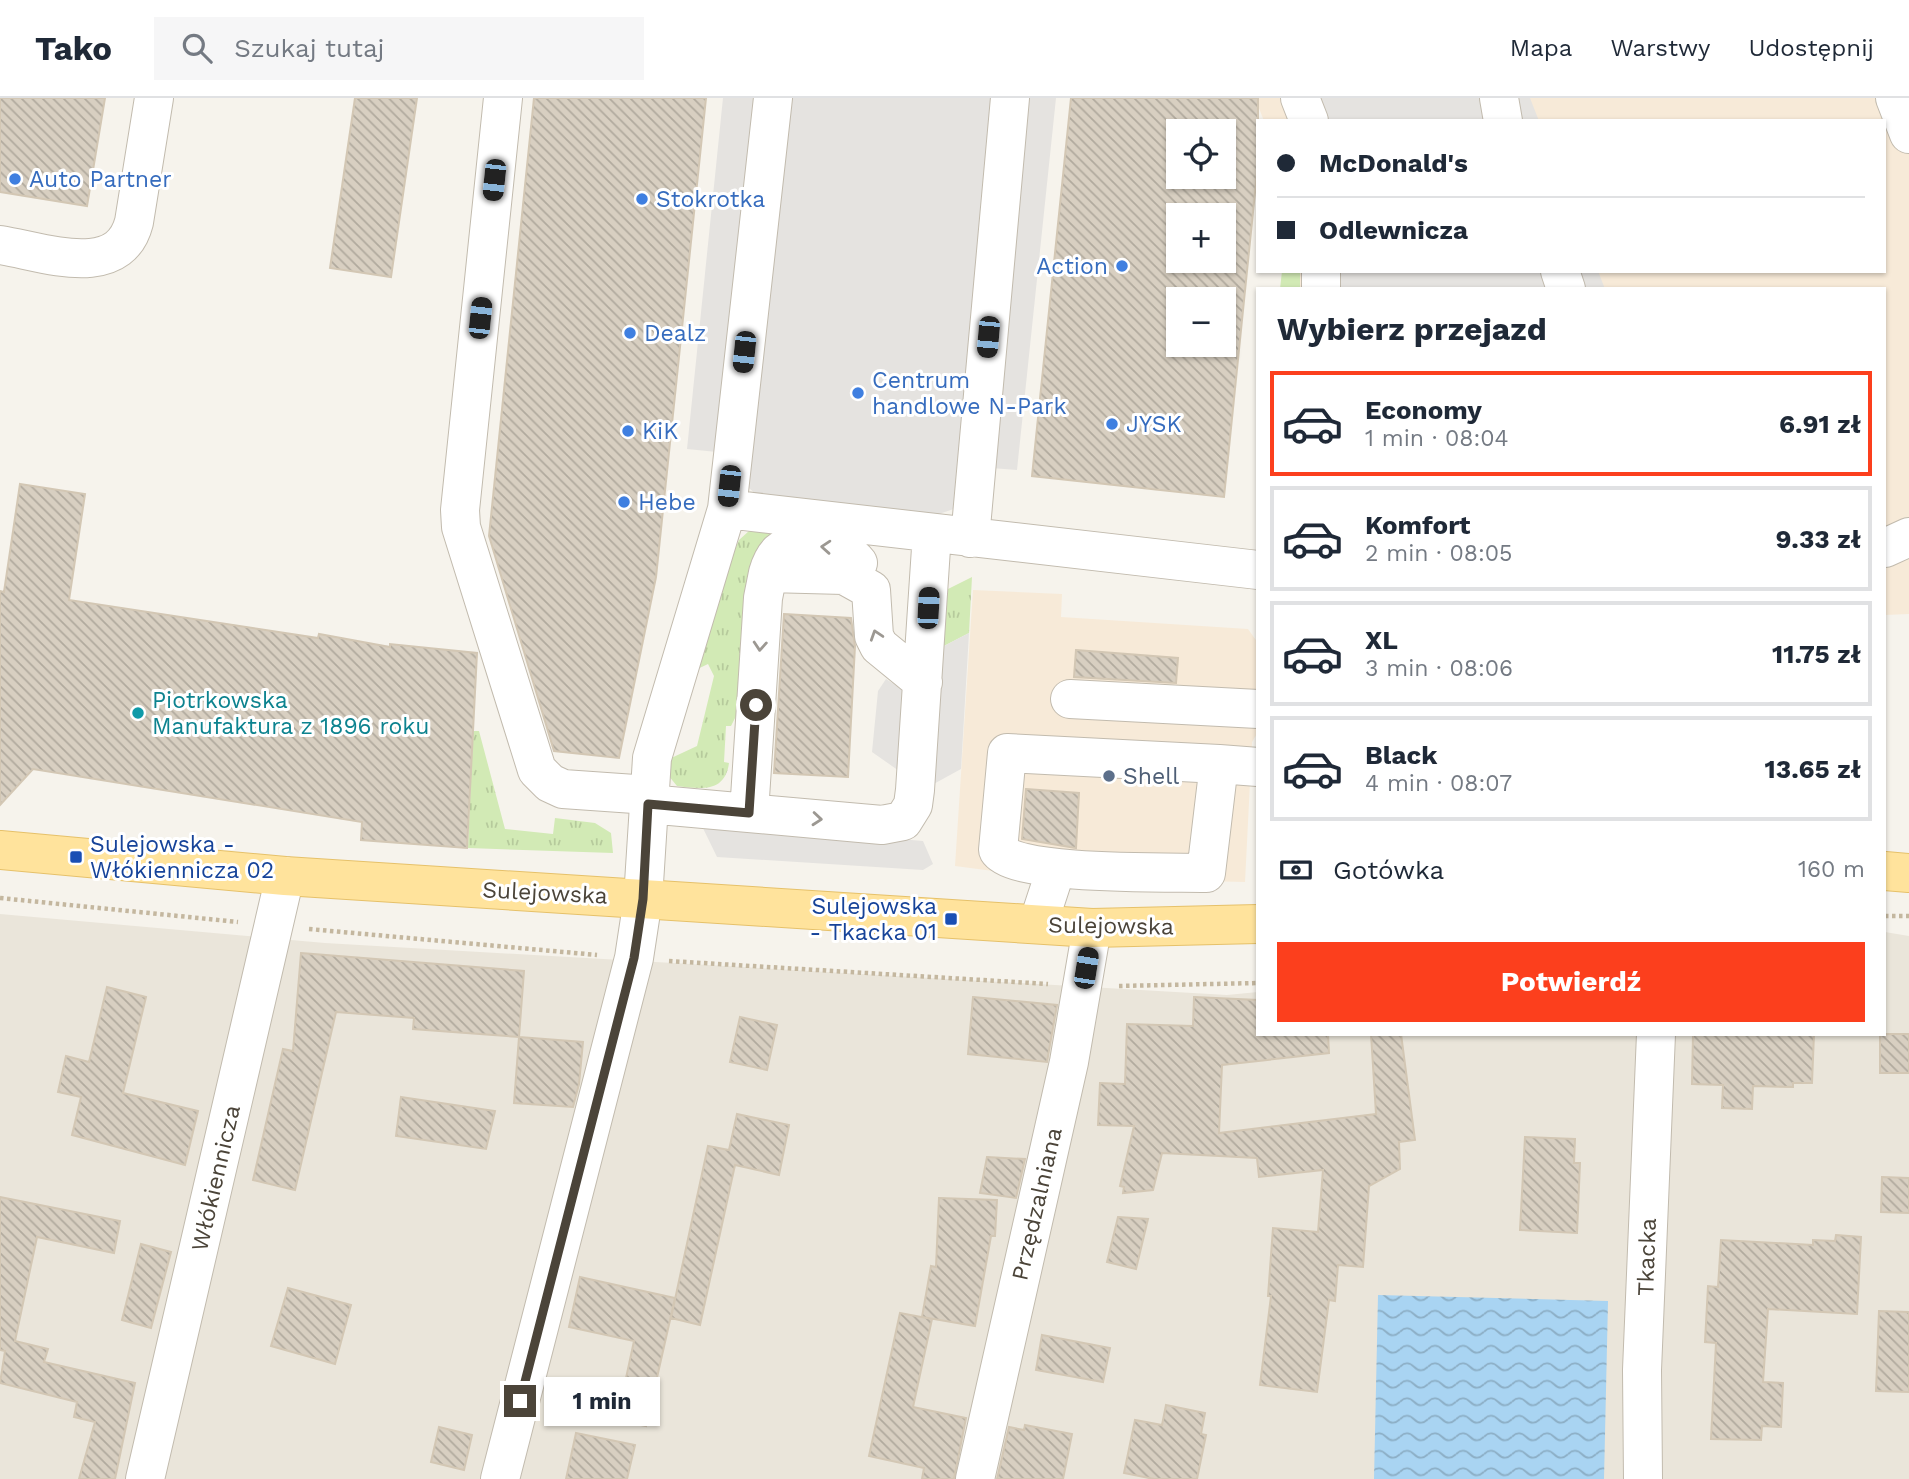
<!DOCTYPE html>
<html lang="pl">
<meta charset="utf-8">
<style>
:root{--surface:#fff;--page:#f6f6f7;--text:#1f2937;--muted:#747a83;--line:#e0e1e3;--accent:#fc3f1d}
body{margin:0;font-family:"Work Sans",sans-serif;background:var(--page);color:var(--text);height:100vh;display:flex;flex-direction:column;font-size:26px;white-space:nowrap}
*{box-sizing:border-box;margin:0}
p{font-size:23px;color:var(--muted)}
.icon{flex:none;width:38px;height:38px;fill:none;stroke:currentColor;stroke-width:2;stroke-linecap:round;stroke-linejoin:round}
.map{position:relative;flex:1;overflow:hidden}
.details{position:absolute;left:1256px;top:189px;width:630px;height:749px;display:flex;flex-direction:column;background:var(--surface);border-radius:0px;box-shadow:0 2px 5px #0004}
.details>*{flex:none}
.banner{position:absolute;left:1256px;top:21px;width:630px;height:154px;border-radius:0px;box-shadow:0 2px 5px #0004;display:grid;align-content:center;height:154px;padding:0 21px;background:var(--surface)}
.fabs{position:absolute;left:1166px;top:21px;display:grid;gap:14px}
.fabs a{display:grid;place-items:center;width:70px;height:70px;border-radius:0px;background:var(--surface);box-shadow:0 2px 5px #0004;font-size:35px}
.end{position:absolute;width:32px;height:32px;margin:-16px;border:9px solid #4b4439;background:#fff;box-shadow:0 0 0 4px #fff}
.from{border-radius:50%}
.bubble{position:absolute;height:49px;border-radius:0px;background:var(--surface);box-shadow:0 2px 5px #0004;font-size:23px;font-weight:700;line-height:49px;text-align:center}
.car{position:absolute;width:21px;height:42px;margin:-21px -10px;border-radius:9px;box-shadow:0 0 5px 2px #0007;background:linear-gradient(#222 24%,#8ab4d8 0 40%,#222 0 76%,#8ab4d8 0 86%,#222 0)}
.banner b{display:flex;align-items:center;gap:24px;height:66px;font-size:26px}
.banner b+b{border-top:2px solid var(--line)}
.banner i{width:18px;height:18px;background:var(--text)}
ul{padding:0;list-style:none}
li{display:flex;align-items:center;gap:21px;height:105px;margin:0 14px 10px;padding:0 7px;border:4px solid var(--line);border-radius:0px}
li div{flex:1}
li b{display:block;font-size:26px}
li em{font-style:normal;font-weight:700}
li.active{border-color:var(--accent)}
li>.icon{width:63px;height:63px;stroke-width:1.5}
h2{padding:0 21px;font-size:32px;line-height:84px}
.pay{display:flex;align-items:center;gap:18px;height:77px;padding:0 21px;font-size:26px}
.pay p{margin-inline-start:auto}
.cta{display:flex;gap:14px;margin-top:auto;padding:14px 21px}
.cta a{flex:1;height:80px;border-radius:0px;background:var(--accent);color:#fff;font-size:28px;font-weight:700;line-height:80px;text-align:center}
header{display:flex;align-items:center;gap:42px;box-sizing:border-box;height:98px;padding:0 35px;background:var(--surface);border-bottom:2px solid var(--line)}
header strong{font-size:33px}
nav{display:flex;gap:38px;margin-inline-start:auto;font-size:24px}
.search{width:490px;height:63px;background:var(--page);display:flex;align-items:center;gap:18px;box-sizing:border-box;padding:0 24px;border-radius:0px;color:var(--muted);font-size:26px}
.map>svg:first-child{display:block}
</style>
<header>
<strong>Tako</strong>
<div class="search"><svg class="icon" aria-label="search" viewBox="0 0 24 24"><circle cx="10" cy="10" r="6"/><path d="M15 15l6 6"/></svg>Szukaj tutaj</div>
<nav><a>Mapa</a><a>Warstwy</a><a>Udostępnij</a></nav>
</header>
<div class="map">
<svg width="1909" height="1381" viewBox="0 0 1909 1381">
<defs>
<pattern id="grass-tufts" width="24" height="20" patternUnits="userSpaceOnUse" patternTransform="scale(1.75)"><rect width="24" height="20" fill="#d2eab5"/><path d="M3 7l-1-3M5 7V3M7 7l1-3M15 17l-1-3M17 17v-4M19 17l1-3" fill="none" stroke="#b6ca9c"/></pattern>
<pattern id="water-waves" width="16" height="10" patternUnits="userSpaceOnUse" patternTransform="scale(1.75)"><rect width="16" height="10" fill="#a9d4f2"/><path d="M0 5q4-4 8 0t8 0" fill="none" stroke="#8caec5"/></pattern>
<pattern id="building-back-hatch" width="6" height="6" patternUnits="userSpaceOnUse" patternTransform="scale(1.75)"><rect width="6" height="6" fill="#d8cfc1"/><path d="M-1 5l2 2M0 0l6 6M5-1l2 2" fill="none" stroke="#b1aa9e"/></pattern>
</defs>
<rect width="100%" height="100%" fill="#f6f3ec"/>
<!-- residential -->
<path fill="#eae5da" d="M0,816L325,845L1227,897L1258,894V936H1885V834L1909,838V1381H0Z"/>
<!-- commercial -->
<path fill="#f7ead8" d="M1255,0H1909V516L1885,517V191H1284V173H1885V23H1264Z
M973,492L1062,496L1061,519L1248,531L1258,545V634L1252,644L1245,784L1038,779L955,768Z"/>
<!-- grass -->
<path fill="url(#grass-tufts)" d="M1282,173H1300V191H1280Z
M749,433L794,434L737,616L731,628H726L724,664L729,665C725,695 701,691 677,688L668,677L667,662L697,648L714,578L708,566L685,577L687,567L739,442Z
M972,479L969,535L942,549V494Z
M473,633H479L505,731L553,736L555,720L595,725L611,735L613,755L468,750Z"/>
<!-- parking -->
<path fill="#e5e3e0" d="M723,0H1056L1017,372L991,370L989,399L939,416L756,396L744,386L747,357L687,351Z
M1299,0H1530L1539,23H1308Z
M1318,173H1598L1605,191H1318Z
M969,535L961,671L930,688L942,549Z
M886,581L908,595L902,675L872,654L878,593Z
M700,724L923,743L933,766L923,772L717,759Z"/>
<!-- water -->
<path fill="url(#water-waves)" d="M1378,1197L1608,1203L1604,1381H1374Z"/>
<!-- building -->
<path fill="url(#building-back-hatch)" stroke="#d3c7b4" stroke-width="2" fill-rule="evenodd" d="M0,0H105L87,108L0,94Z
M355,0H417L391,179L330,170Z
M534,0H706L656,479L619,660L554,653L489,438Z
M1071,0H1258V65L1224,399L1032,378ZM1178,33H1223V79H1178ZM1178,117H1223V163H1178ZM1178,201H1223V247H1178Z
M20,386L85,396L69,502L318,540L319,536L390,549V546L477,555L467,750L361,742L362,724L33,671L0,707V493L4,494Z
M784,516L851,520L855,548L848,679L774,675Z
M1076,552L1178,560L1176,585L1074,579Z
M1026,691L1079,695L1076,750L1022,741Z
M301,855L524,873L519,939L413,931L414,920L336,914L295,1092L253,1082L283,951L293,953Z
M107,889L146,899L123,995L198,1013L185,1067L72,1037L81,999L58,994L66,958L89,964Z
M973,899L1057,907L1047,964L968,956Z
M1194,899L1258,902V936H1328L1329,955L1222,967L1219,1035L1376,1016L1371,936H1401L1415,1042L1399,1044L1400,1071L1369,1088L1363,1169L1338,1167L1335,1203L1329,1202L1317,1294L1260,1287L1271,1198H1268L1273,1130L1318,1134L1323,1072L1259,1079L1257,1060L1162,1055L1153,1092L1123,1095L1124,1089L1120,1088L1134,1028L1098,1027L1100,985L1125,986L1127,926L1193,928Z
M740,919L777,927L767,972L730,964Z
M1693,936H1814L1812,985H1793V989L1753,988L1752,1011L1722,1010L1723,987L1692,986Z
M1880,936H1909V975H1880Z
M519,939L583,944L579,986L573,1009L514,1005Z
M401,999L495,1013L486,1051L396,1038Z
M737,1016L789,1027L779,1077L735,1067L700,1227L671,1220L708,1048L729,1052Z
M1525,1039L1575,1041L1574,1065H1580L1577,1135L1520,1132Z
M987,1059L1025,1061L1016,1100L980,1095Z
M1882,1079L1909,1080V1115L1881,1114Z
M0,1099L120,1123L114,1155L37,1139L15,1243L48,1251L44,1264L135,1285L115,1381H79L95,1324L74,1319L77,1304L0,1285L5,1253L0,1252Z
M939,1100L997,1102L995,1138H991L975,1228L922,1219L931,1168L936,1169Z
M1118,1119L1148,1121L1136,1171L1107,1164Z
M1836,1137L1861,1139L1857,1216L1768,1211L1763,1284L1783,1285L1781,1329L1762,1328L1761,1342L1711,1341L1716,1245L1705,1244L1708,1188L1718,1189L1721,1142L1813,1147V1142L1835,1143Z
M141,1146L171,1154L151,1230L122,1222Z
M580,1179L675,1200L646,1328L617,1322L634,1243L569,1229Z
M288,1190L351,1207L335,1266L271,1248Z
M1879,1213L1909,1214V1294L1876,1293Z
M900,1215L932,1221L913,1309L966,1320L954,1381H922L924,1370L869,1358Z
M1042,1237L1110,1250L1103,1284L1036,1272Z
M1166,1307L1205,1315L1201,1336L1206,1337L1197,1381H1154L1124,1375L1135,1322L1162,1327Z
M1025,1327L1072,1336L1063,1381H997L1009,1329L1024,1332Z
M439,1329L472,1337L464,1372L431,1364Z
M576,1335L635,1347L627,1381H566Z"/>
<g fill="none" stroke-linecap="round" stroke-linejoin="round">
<defs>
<path id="minor" d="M503,0L460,412L461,429L537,672L550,685L563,691L649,697
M1300,0L1309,23
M1499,0L1503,23
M1895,0L1909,36
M0,147C44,154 119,183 134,124L154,0
M1560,173L1566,191
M1321,191V173
M727,411L1258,472
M970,440L1010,0
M1885,450L1909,439
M768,475C770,468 774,459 779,454C796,439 846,448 858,465
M1070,601L1258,611
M1219,666L1007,655L998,752C1014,778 1170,774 1206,775L1219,666L1258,669
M648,706L882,727L903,723L913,707L915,692L932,435
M749,715L763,500L768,475L844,477L871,492L874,538L879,548L923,584
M1038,826L1056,771
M145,1381L285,778
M500,1381L634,860L643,801L652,660L727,411L773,0
M975,1381L1069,964L1092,830
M1643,1381L1642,1272L1656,936"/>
<path id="major" d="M0,752L285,778L1092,830L1258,826
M1885,773L1909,775"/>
</defs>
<!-- minor casing -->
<use href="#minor" stroke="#c2bbae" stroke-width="40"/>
<!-- major casing -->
<use href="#major" stroke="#e6c16a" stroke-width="40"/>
<!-- path -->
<path stroke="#c4b79f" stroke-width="4.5" stroke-dasharray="3.5 3.5" stroke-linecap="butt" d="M0,800L238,824
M1885,818H1909
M309,831L597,857
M669,863L1048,886
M1119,888L1258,885"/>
<!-- minor -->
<use href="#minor" stroke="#fff" stroke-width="38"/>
<!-- major -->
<use href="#major" stroke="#ffe39c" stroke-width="38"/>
</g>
<!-- one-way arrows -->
<defs><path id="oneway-chevron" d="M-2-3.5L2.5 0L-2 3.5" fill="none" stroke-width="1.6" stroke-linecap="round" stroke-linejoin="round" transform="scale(1.75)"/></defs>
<g stroke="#9c9892">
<use href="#oneway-chevron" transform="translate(826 449) rotate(-176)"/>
<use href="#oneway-chevron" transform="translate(876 537) rotate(-108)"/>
<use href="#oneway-chevron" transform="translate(760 548) rotate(94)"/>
<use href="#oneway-chevron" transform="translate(817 721) rotate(5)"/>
</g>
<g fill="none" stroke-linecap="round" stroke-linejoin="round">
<!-- route -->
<path stroke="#4b4439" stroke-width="9" d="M520,1303L634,860L643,801L648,706L749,715L756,607"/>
</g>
<!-- markers -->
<g fill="#3f7fe0" stroke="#fff" stroke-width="2.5">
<circle cx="15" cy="81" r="7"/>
<circle cx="642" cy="101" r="7"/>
<circle cx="1122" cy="168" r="7"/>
<circle cx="630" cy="235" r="7"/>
<circle cx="858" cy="295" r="7"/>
<circle cx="1112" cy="326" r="7"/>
<circle cx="628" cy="333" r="7"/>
<circle cx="624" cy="404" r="7"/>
</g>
<circle fill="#0f9aa8" stroke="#fff" stroke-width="2.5" cx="138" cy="615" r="7"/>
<circle fill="#5c6f8a" stroke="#fff" stroke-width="2.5" cx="1109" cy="678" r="7"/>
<g fill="#1a4fb4" stroke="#fff" stroke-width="2.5">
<rect x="69" y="752" width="14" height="14" rx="3.5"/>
<rect x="944" y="814" width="14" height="14" rx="3.5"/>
</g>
<g text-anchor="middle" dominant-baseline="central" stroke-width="6" stroke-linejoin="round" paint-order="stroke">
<!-- shop labels -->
<g font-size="23" fill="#366cbe" stroke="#fff" text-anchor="start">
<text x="29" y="81">Auto Partner</text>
<text x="656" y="101">Stokrotka</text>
<text x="1108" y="168" text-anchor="end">Action</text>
<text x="644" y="235">Dealz</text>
<text x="872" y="282">Centrum<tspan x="872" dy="26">handlowe N-Park</tspan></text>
<text x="1126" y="326">JYSK</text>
<text x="642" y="333">KiK</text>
<text x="638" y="404">Hebe</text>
</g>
<!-- culture labels -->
<g font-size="23" fill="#0d838f" stroke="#fff" text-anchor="start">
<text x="152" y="602">Piotrkowska<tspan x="152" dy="26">Manufaktura z 1896 roku</tspan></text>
</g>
<!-- service labels -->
<g font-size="23" fill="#4e5e75" stroke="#fff" text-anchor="start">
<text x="1123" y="678">Shell</text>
</g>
<!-- transit labels -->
<g font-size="23" fill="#164399" stroke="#fff" text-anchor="start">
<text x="90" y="746">Sulejowska -<tspan x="90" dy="26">Włókiennicza 02</tspan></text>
<text x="937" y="808" text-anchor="end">Sulejowska<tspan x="937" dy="26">- Tkacka 01</tspan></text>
</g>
<!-- street labels -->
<g font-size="23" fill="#4b4439" stroke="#fff">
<text transform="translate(545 795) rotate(3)">Sulejowska</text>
<text transform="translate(1111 828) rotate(1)">Sulejowska</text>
<text transform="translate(216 1080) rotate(-77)">Włókiennicza</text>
<text transform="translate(1037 1106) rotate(-77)">Przędzalniana</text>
<text transform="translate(1647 1159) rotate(-88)">Tkacka</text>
</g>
</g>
</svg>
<div class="fabs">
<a><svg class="icon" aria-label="locate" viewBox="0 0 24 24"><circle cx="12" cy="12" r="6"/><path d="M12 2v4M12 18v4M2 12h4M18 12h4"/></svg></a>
<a>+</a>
<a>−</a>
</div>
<i class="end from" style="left:756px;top:607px"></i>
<i class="end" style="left:520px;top:1303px"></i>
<div class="bubble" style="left:544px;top:1279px;width:116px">1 min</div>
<i class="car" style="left:494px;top:82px;rotate:186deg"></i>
<i class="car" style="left:480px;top:220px;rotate:6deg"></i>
<i class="car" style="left:988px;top:239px;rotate:185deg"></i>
<i class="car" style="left:744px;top:254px;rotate:186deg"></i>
<i class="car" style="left:729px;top:388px;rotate:186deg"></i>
<i class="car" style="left:928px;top:510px;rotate:3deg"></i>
<i class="car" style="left:1086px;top:870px;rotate:9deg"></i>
<div class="banner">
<b><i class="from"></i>McDonald's</b>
<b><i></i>Odlewnicza</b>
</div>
<section class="details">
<h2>Wybierz przejazd</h2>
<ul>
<li class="active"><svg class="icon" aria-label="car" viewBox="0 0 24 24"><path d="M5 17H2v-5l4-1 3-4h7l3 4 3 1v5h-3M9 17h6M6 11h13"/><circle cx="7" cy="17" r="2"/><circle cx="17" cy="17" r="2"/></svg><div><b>Economy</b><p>1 min · 08:04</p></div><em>6.91 zł</em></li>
<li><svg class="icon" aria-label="car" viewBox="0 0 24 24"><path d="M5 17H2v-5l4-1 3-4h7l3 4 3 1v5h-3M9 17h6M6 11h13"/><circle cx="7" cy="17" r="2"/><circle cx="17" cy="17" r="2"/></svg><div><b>Komfort</b><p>2 min · 08:05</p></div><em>9.33 zł</em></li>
<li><svg class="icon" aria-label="car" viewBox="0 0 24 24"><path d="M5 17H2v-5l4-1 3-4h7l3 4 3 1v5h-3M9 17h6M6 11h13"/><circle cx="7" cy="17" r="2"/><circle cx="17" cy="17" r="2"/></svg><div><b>XL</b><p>3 min · 08:06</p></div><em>11.75 zł</em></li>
<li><svg class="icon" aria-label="car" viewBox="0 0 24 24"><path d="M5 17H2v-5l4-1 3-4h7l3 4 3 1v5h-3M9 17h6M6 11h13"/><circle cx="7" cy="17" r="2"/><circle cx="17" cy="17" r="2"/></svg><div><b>Black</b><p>4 min · 08:07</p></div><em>13.65 zł</em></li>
</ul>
<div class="pay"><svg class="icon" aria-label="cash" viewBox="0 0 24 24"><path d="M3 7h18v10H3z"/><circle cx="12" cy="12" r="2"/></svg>Gotówka<p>160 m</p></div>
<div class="cta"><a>Potwierdź</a></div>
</section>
</div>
